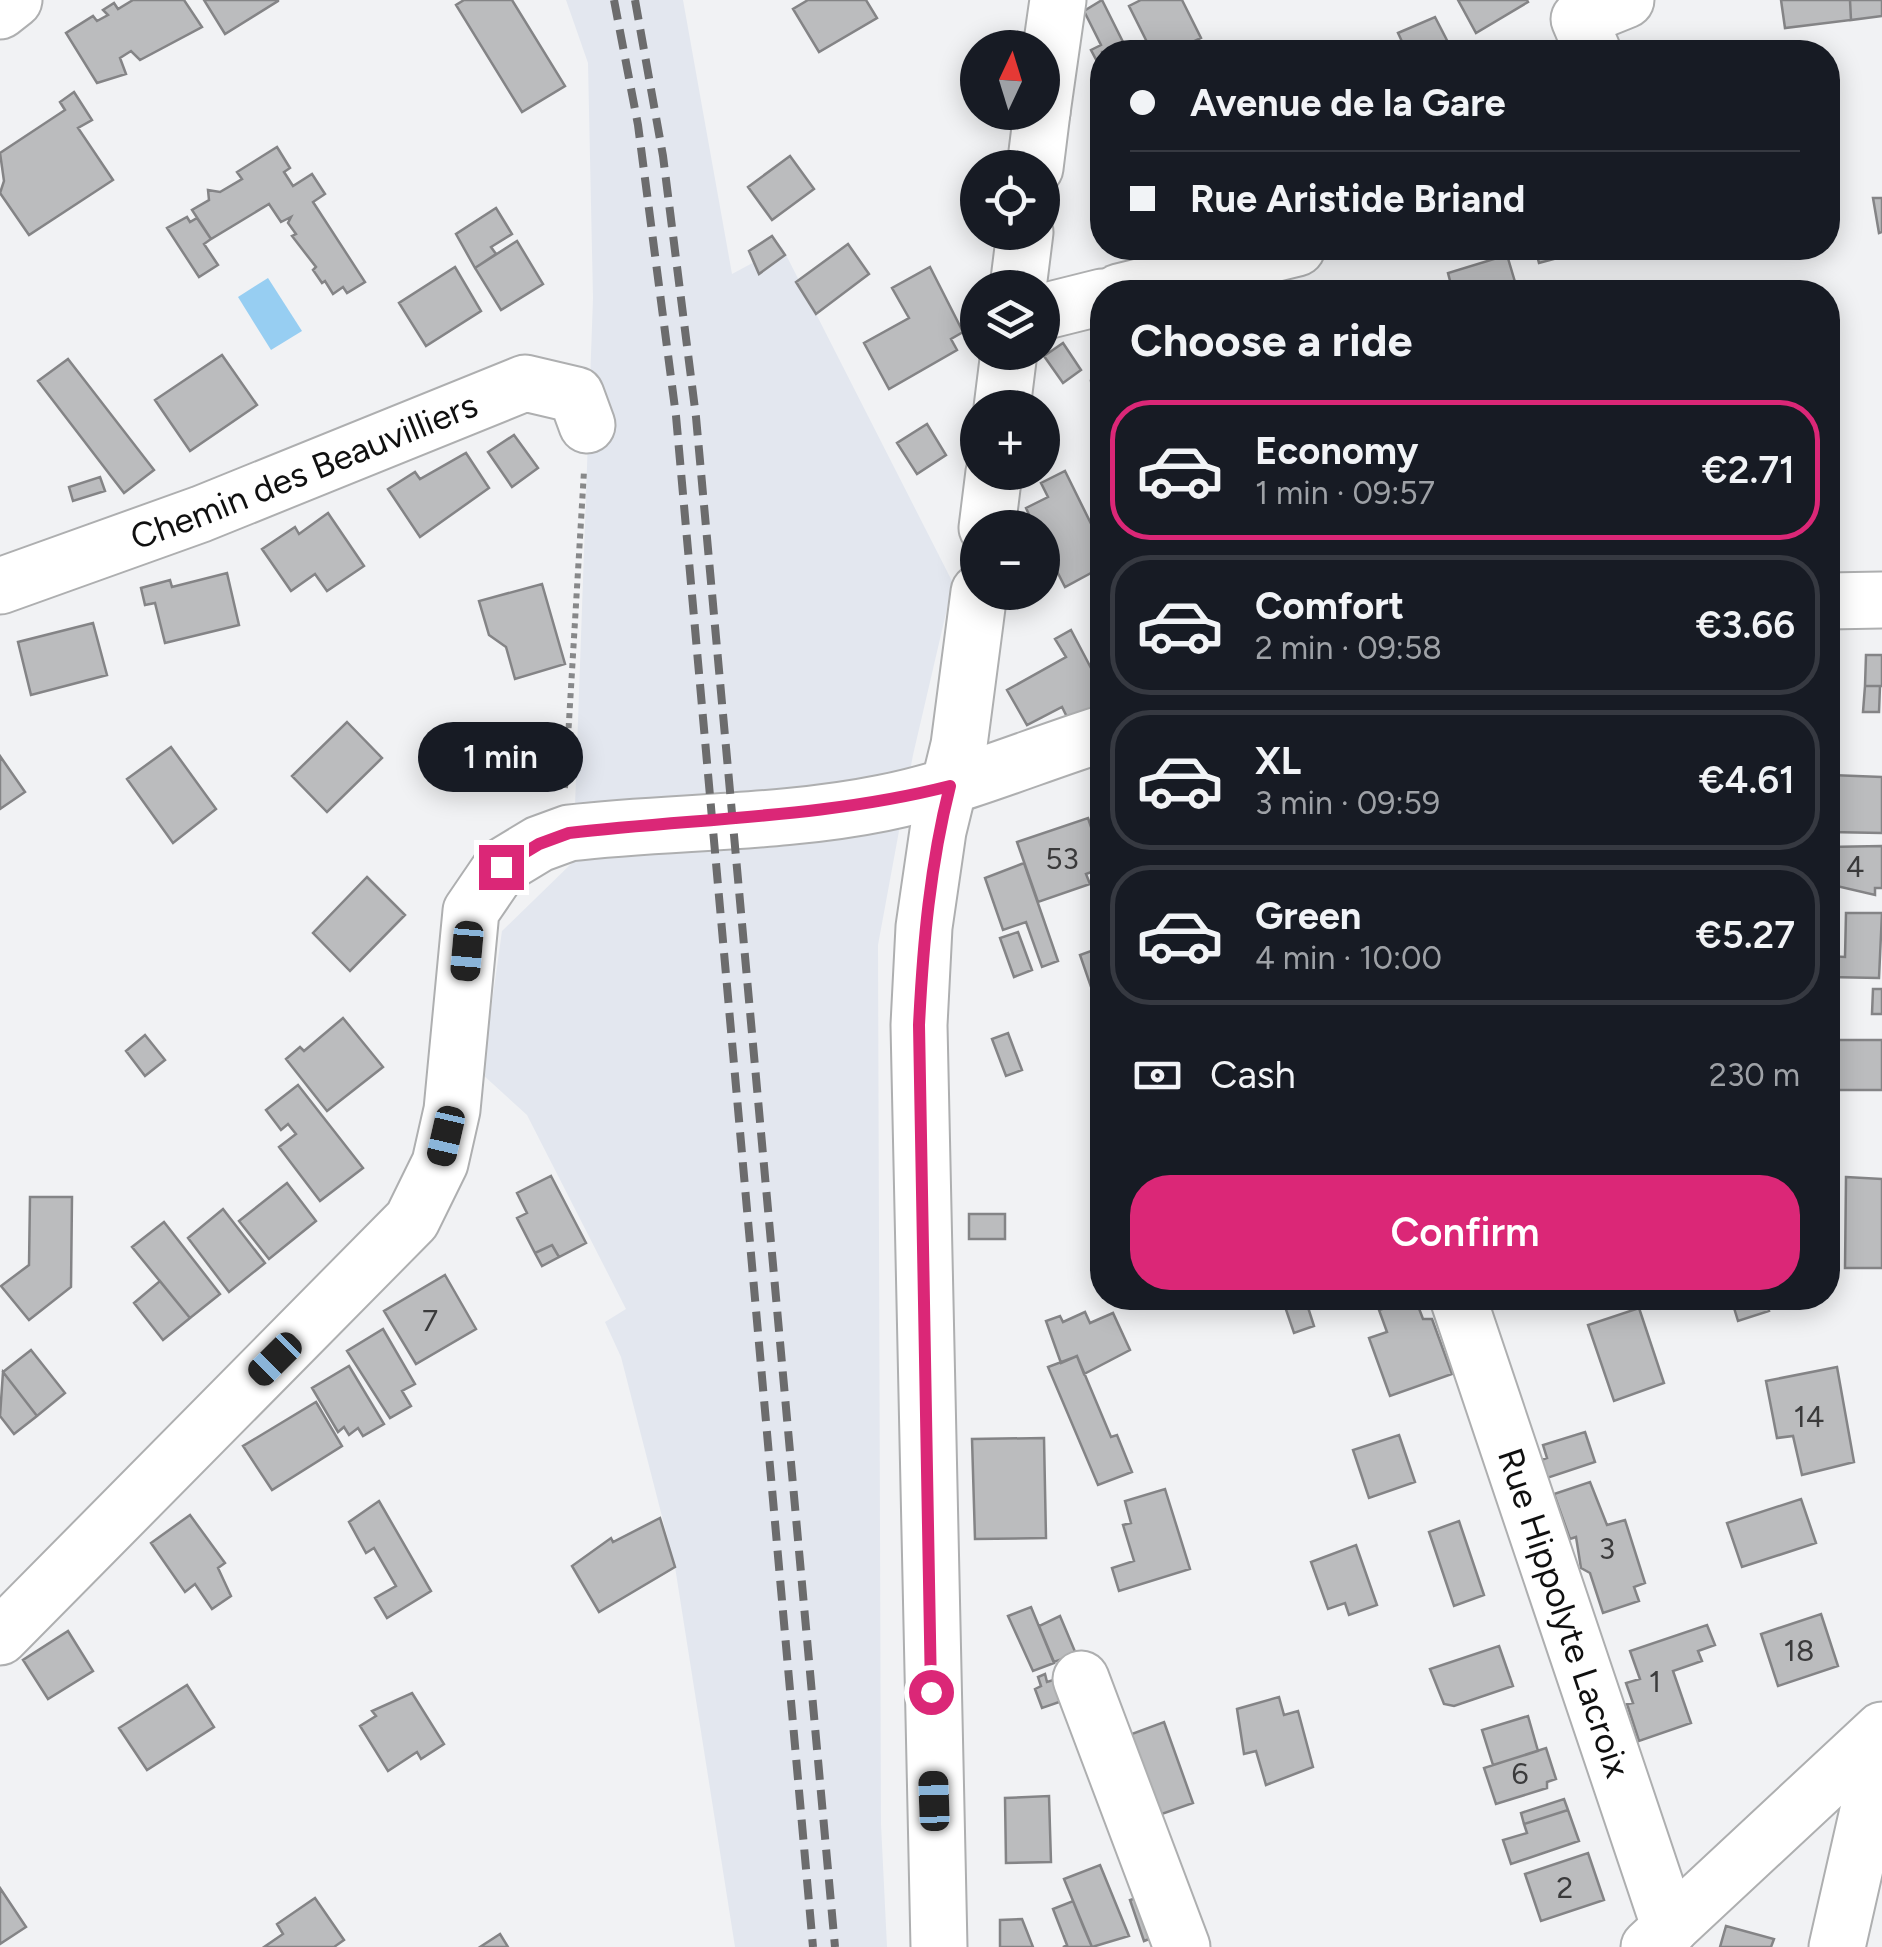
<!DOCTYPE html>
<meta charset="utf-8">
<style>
:root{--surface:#171b24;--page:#242831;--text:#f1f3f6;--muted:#9ea1a6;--line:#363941;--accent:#db2777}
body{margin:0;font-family:Figtree,sans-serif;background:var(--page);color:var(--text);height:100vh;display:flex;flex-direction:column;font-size:38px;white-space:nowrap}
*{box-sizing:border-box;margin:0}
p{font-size:32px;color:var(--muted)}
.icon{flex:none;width:55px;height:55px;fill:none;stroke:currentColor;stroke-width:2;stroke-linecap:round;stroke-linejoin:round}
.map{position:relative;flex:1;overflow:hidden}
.side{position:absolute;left:1090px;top:280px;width:750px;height:1030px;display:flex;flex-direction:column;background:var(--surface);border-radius:40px;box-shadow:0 5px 25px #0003}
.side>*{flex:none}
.guide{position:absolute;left:1090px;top:40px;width:750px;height:220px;border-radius:40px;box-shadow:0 5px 25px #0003;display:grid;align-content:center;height:220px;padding:0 40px;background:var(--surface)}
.needle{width:65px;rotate:4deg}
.tools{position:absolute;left:960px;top:30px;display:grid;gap:20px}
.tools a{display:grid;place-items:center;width:100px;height:100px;border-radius:50%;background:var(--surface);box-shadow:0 5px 25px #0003;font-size:50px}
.end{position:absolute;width:45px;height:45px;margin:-22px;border:12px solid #db2777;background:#fff;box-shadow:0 0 0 5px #fff}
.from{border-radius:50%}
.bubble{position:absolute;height:70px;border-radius:35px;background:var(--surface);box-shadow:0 5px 25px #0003;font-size:32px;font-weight:600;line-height:70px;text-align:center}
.car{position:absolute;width:30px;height:60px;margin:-30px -15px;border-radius:12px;box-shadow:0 0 8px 2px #0007;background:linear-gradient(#222 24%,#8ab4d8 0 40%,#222 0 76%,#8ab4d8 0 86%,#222 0)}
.guide b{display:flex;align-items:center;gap:35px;height:95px;font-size:38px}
.guide b+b{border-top:2px solid var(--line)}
.guide i{width:25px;height:25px;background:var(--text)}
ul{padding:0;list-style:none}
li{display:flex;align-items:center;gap:30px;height:140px;margin:0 20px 15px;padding:0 20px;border:5px solid var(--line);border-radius:40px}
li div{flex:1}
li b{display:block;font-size:38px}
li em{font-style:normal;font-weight:600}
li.selected{border-color:var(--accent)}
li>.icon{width:90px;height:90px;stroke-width:1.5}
h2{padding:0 40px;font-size:45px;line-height:120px}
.pay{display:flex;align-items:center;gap:25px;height:110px;padding:0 40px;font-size:38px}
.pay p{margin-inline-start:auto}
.primary-button{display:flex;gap:20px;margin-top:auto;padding:20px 40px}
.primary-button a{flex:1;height:115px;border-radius:40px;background:var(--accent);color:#fff;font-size:40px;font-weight:600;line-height:115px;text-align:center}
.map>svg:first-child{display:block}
</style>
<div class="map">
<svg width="1882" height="1947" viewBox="0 0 1882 1947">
<rect width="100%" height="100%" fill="#f1f2f4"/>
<!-- built -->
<path fill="#e3e7ef" d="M566,0H683L732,274L782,247L953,583L913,755L878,945L881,1824L887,1947H735L675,1567L621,1357L605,1322L626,1309L527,1115L482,1074L502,931L573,862L593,298L588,63Z"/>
<!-- water -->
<path fill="#97cef2" d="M268,278L302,331L271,350L238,297Z"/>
<!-- building -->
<path fill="#bbbcbe" stroke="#848486" stroke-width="2.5" d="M133,0H184L202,27L140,60L131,51L120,58L126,74L97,83L66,33L93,16L97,21L108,15L103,10L114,3L118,9Z
M204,0H278V1L225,34Z
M464,0H512L565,86L522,112L456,5Z
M808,0H866L877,18L819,52L793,9Z
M1102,0L1128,52H1102V71L1091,50L1101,45L1084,11Z
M1141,0H1182L1201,38L1172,52H1152L1129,6Z
M1458,0H1527L1528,2L1476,33Z
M1781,0H1850L1851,20L1785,28Z
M1850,0H1882V16L1851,20Z
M1435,17L1453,52H1395L1405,48L1398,33Z
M74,92L92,120L78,128L113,180L29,235L0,193L4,181L0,153L65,110L60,102Z
M277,147L290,168L284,172L293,186L312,174L325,194L313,202L365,282L347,293L343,287L333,294L325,281L322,283L313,270L316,267L292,236L296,234L288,223L291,217L281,222L269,204L211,239L192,210L209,200L208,190L220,192L242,179L237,172Z
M790,156L814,189L772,220L748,187Z
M1873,198H1882V232L1879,233Z
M496,208L512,234L491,247L496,254L475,268L456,234Z
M187,217L190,222L197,218L211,239L204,244L218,265L199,277L167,228Z
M772,236L785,255L759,274L749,251Z
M517,241L543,284L501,310L475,268Z
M848,244L869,274L816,314L796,282Z
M1535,248H1571L1573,254L1539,263Z
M1507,255L1518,292H1453L1448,273Z
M455,267L481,311L426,346L399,303Z
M930,267L963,332L951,339L957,350L889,389L864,343L909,318L892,288Z
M1283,283L1286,292H1242Z
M1063,343L1081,370L1063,383L1044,356Z
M222,355L257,405L190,451L155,400Z
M68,359L154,470L124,493L38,381Z
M1102,380V414L1095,408L1091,381Z
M927,424L946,455L917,474L897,443Z
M514,435L538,468L512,487L488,452Z
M466,453L489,488L420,537L388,489L415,472L420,479Z
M1065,471L1102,546V567L1065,587L1042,542V528H1035L1026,508L1048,497L1041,483Z
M100,477L105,491L73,501L69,487Z
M328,513L364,566L327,591L315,574L291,591L262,549L295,527L299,534Z
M227,573L239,625L165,643L155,603L145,605L141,588L170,580L172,587Z
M542,584L565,664L515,679L506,647L489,635L479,601Z
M93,623L107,675L31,695L18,642Z
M1071,630L1102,689V709L1068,719L1062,707L1027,725L1007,690L1066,657L1055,639Z
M1866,655H1882V686H1865Z
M1865,686H1880L1879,712H1863Z
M347,722L382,758L327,812L292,776Z
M171,747L216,809L173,843L127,779Z
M0,756L25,792L0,809Z
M1831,775L1882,777V833L1830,832Z
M1088,818L1092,830L1102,827V868L1086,874L1090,884L1038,902L1017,842Z
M1882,846V888H1875V895L1828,884V847Z
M1024,863L1058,961L1042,967L1026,922L1003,930L985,878Z
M367,877L405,915L350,971L313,933Z
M1846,913H1882L1879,978L1828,977L1829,956L1845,957Z
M1018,932L1032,970L1014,977L1000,938Z
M1102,947V1009L1099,1010L1080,955Z
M1873,989H1882V1014H1872Z
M343,1018L383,1067L327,1111L286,1059L300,1047L304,1051Z
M1008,1033L1022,1070L1006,1076L992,1039Z
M145,1035L165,1060L145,1076L126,1051Z
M1838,1040H1882V1090H1828V1064H1838Z
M298,1085L363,1168L320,1201L279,1147L296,1134L288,1124L281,1130L266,1110Z
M551,1176L586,1243L559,1257L552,1245L535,1253L517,1218L527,1213L517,1193Z
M1846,1177L1882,1179V1268H1845Z
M287,1183L316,1221L269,1259L239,1221Z
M30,1197H72L71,1287L29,1320L1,1286L29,1265Z
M223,1209L265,1263L229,1292L188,1238Z
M969,1214H1005V1239H969Z
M164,1222L220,1294L190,1318L132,1247Z
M552,1245L559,1257L542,1266L535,1253Z
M445,1275L476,1329L416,1364L384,1311Z
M160,1281L190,1318L163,1340L134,1303Z
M1282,1298H1305L1314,1326L1294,1333Z
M1415,1298L1423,1319H1432L1452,1374L1390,1396L1369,1338L1387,1332L1379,1310Z
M1731,1298H1765L1769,1311L1738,1321Z
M1639,1308L1664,1383L1614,1401L1588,1325Z
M1085,1312L1090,1323L1113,1313L1130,1350L1084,1374L1077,1356L1061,1363L1046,1321L1060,1316L1063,1322Z
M383,1329L415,1384L402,1391L411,1406L390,1418L347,1351Z
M31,1350L65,1393L37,1416L3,1372Z
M1077,1356L1111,1437L1117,1435L1132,1472L1098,1485L1048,1367Z
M349,1366L384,1424L363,1436L358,1428L349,1435L344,1427L338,1432L312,1388Z
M1837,1367L1854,1462L1802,1475L1793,1436L1777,1438L1766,1381Z
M3,1372L37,1416L14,1434L0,1416Z
M316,1402L342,1446L272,1490L243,1446Z
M1585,1432L1595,1462L1547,1478L1541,1460L1547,1458L1543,1445Z
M1399,1435L1415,1482L1369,1498L1353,1450Z
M1044,1438L1046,1538L975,1539L972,1439Z
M1590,1482L1607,1525L1625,1520L1645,1583L1634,1587L1639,1601L1603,1613L1590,1573L1581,1568L1576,1537L1570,1539L1554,1494Z
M1165,1489L1190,1569L1119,1591L1112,1568L1134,1561L1123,1525L1131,1523L1125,1501Z
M1801,1499L1816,1543L1742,1567L1727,1523Z
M379,1501L431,1591L387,1618L375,1598L396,1586L374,1548L366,1553L349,1522Z
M190,1515L225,1563L218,1568L231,1596L212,1609L195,1584L185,1592L151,1543Z
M660,1518L675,1567L599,1612L572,1566L611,1538L613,1542Z
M1459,1521L1484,1595L1454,1606L1429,1532Z
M1356,1545L1377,1605L1349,1615L1345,1603L1328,1609L1311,1562Z
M1031,1607L1054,1663L1033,1671L1008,1616Z
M1821,1614L1838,1666L1778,1686L1761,1634Z
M1060,1616L1076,1654L1054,1662L1039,1626Z
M1707,1625L1715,1645L1698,1651L1702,1661L1673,1671L1691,1723L1639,1741L1627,1704L1633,1703L1626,1683L1640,1679L1630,1651Z
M68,1631L93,1671L48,1699L23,1660Z
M1499,1646L1513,1686L1454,1706L1444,1704L1430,1669Z
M1045,1674L1047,1682L1060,1678L1068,1699L1042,1708L1035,1689L1041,1686L1038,1677Z
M187,1685L214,1727L147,1770L119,1728Z
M412,1693L444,1744L421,1759L417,1752L388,1771L360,1726L376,1716L372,1711Z
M1279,1697L1284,1715L1298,1711L1313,1767L1266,1785L1256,1751L1244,1754L1237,1709Z
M1528,1716L1538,1751L1493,1765L1482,1730Z
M1164,1722L1193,1803L1142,1821L1113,1741Z
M1546,1748L1556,1779L1547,1782V1788L1496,1804L1484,1768Z
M1049,1796L1051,1862L1006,1863L1005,1798Z
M1564,1799L1568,1810L1524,1824L1521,1813Z
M1568,1810L1579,1841L1511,1864L1503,1840L1527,1833L1524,1824Z
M1588,1853L1604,1900L1541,1921L1525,1874Z
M1100,1865L1129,1936L1092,1947L1064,1879Z
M0,1888L26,1927L0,1944Z
M1142,1896L1157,1936L1144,1941L1130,1900Z
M315,1898L344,1940L334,1947H264L283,1934L277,1924Z
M1073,1901L1083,1926L1092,1947H1063L1067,1945L1053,1909Z
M1022,1919L1033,1947H1000V1920Z
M1726,1926L1774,1939L1771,1947H1720Z
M500,1934L508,1947H480Z"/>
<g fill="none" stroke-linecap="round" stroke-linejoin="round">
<defs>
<g id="minor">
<path d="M0,11L14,0"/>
<path d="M1593,52L1579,19L1626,0"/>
<path d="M1042,112L1058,0"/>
<path d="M1035,168L1042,112"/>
<path d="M1018,288L1025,232"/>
<path d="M1119,292L1297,248"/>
<path d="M1042,312L1102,297"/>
<path d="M1002,408L1009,352"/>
<path d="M987,528L994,472"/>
<path id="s1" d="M0,586L201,514L525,383L576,395L587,425"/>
<path d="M1828,601L1882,600"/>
<path id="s2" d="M1458,1298L1670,1928"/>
<path d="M0,1637L412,1220L440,1163L452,1110L471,911L501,867L539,844L569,833C673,821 780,824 883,803C959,788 1029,757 1102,734"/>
<path d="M1081,1679L1182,1947"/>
<path d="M939,1947L919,1025L924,927L938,831L959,745L979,592"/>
<path d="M1649,1947L1882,1730"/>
<path d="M1837,1947L1872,1793L1871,1768L1860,1752"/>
</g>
</defs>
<!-- minor casing -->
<use href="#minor" stroke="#aeafb0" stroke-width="59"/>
<!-- path -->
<path stroke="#878889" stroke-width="6" stroke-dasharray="5 5" stroke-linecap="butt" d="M565,788L584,471"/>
<!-- minor -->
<use href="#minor" stroke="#fff" stroke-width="55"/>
<!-- rail -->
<path stroke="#6c6c6d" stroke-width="8" stroke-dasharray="20 10" stroke-linecap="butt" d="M614,0L638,125L676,416L813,1947
M635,0L663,156L696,417L835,1947"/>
</g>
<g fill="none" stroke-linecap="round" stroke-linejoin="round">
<!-- route -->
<path stroke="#db2777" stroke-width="12" d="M501,867L539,844L569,833C697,818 824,818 950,786C930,865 923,944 919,1025L931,1692"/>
</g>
<g text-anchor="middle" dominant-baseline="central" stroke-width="9" stroke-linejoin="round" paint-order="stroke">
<!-- number labels -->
<g font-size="30" fill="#3b3b3c">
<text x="1062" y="858">53</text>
<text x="1855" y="866">4</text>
<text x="430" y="1320">7</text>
<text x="1809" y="1416">14</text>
<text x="1607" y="1548">3</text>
<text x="1799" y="1650">18</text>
<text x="1655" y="1681">1</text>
<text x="1520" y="1773">6</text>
<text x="1565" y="1887">2</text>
</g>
<!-- street labels -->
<g font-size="35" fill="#101010" stroke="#fff">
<text stroke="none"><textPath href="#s1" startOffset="325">Chemin des Beauvilliers</textPath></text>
<text stroke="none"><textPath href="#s2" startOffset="332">Rue Hippolyte Lacroix</textPath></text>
</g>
</g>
</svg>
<div class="tools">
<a><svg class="needle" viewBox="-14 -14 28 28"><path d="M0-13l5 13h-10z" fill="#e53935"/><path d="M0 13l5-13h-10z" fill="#9ea1a6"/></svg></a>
<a><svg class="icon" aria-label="locate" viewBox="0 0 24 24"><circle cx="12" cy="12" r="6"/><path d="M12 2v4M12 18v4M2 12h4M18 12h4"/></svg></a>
<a><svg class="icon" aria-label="layers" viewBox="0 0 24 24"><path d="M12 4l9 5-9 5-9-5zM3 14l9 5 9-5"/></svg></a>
<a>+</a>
<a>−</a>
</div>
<i class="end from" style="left:931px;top:1692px"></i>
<i class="end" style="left:501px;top:867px"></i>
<div class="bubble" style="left:418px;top:722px;width:165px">1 min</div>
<i class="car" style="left:467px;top:951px;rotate:185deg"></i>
<i class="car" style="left:446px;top:1136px;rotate:193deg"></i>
<i class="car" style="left:275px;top:1359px;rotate:225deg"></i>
<i class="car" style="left:934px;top:1801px;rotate:358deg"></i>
<div class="guide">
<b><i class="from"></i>Avenue de la Gare</b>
<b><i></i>Rue Aristide Briand</b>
</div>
<section class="side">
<h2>Choose a ride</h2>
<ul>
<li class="selected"><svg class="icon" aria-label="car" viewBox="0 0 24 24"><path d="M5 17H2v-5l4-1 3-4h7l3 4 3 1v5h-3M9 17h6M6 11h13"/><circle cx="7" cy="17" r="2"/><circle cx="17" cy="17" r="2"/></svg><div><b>Economy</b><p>1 min · 09:57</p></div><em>€2.71</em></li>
<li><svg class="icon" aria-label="car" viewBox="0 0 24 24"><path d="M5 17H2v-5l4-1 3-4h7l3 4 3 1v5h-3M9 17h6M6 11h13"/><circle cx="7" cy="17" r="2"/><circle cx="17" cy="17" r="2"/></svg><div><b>Comfort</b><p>2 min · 09:58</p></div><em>€3.66</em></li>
<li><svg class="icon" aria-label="car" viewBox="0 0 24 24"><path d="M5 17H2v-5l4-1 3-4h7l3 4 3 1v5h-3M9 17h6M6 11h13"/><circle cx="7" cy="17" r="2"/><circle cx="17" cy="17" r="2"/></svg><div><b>XL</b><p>3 min · 09:59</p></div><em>€4.61</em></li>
<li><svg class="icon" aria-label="car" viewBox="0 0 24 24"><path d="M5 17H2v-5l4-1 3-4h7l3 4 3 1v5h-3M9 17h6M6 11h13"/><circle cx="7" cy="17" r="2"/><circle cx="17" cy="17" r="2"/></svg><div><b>Green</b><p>4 min · 10:00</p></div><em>€5.27</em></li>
</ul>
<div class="pay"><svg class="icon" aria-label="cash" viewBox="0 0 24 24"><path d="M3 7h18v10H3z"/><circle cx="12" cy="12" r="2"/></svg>Cash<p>230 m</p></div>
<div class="primary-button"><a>Confirm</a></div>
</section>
</div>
